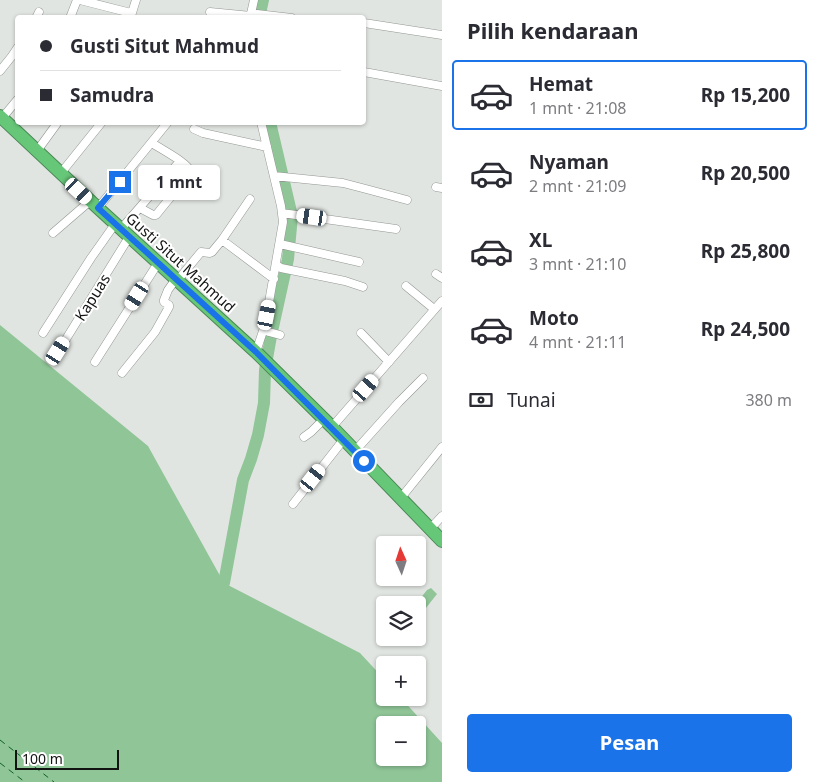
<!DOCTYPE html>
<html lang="id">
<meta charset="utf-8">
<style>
:root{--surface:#fff;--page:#f2f2f3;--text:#2b2b33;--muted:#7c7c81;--line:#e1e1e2;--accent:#1a73e8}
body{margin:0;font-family:"Noto Sans",sans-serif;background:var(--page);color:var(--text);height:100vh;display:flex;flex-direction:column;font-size:19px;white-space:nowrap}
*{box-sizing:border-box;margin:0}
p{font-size:16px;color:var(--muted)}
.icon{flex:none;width:28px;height:28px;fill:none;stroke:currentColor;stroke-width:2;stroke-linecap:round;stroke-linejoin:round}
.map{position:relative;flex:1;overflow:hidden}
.side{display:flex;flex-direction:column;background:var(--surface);width:375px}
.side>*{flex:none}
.banner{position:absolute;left:15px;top:15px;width:351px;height:110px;border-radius:5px;box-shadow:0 1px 4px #0004;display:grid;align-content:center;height:110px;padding:0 25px;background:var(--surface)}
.needle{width:32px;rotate:357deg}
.controls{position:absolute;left:376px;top:536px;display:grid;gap:10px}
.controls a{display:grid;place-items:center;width:50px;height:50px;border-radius:5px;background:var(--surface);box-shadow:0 1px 4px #0004;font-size:25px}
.scale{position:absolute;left:15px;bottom:12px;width:104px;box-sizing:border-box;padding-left:5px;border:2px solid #121412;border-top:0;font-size:14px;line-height:18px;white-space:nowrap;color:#121412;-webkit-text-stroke:4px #fff;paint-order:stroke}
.end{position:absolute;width:22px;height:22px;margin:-11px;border:6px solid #1a73e8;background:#fff;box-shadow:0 0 0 2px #fff}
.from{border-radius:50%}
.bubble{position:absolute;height:35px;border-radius:5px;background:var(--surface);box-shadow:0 1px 4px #0004;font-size:16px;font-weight:700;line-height:35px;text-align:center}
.car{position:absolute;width:15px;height:30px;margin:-15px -8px;border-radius:6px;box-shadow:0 0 4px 1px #0007;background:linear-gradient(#fff 24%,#345 0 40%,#fff 0 76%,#345 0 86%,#fff 0)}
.banner b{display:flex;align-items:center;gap:18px;height:48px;font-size:19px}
.banner b+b{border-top:1px solid var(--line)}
.banner i{width:12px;height:12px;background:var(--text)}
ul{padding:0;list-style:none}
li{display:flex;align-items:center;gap:15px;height:70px;margin:0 10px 8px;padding:0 15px;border:2px solid transparent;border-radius:5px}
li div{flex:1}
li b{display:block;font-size:19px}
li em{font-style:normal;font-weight:700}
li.active{border-color:var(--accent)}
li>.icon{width:45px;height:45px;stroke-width:1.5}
h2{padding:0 25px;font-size:22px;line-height:60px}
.pay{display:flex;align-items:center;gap:12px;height:55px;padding:0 25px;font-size:19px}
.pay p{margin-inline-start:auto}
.cta{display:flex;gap:10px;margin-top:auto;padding:10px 25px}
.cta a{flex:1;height:58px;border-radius:5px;background:var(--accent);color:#fff;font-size:20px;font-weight:700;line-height:58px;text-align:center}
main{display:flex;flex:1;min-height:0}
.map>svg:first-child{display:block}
</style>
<main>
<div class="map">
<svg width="442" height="782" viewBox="0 0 442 782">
<rect width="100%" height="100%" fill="#e1e5e1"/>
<!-- water -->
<path fill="#8fc597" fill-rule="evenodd" d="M0,325L148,446L224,583L360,653L385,680V698H401L442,743V782H0ZM385,725H418V758H385Z
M431,588L437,594L418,618V605H415L427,590Z"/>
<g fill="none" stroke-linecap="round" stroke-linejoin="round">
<!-- river -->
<path stroke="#8fc597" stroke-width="12" d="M259,18L263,0
M224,583L243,480L251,459L258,435L264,403L265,370L271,336L288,259L292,216L270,122"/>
<!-- ferry -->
<path stroke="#106128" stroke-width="1" stroke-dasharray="6 5" stroke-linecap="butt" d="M0,740L54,782
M0,763L25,782"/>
<defs>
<path id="minor" d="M80,0L131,13
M210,12L251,16L257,14L292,18
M131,16L136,0
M36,18L39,12
M70,18L77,0
M250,18L254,0
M364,23L442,35
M0,71L12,56L18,47
M364,72L442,86
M2,118L18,99
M194,129L203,133L267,147
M37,151L58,122
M61,173L102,122
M274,176L343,183L366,189L407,200
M436,187L442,188
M98,208L168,122
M140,208L153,215H156L191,172C187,162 162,150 152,143
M282,213L396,229
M121,229L180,161
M53,233L90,201
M222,240L274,279
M280,244L359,262
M276,265L281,268L345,281L363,287
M436,274L442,278
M177,281L201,252L210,253L212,252L222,240L250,199
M406,286L434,309
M264,329L269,332L280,335
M43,333L91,258L115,224
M361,333L389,362
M256,352L265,325L283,222L281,206L261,122
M55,357L129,237
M95,362L158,263
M122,373L155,332L169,307V305L164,302V300L168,290L176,279
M332,427L442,301
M304,437L311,432L324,419
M355,451L399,402L423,378
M400,499L442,447
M293,504L344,439
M430,529L442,516"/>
<path id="highway" d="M0,116L98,208L256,352L332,427L442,541"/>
</defs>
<!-- minor casing -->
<use href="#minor" stroke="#939793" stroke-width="9"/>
<!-- highway casing -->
<use href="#highway" stroke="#498855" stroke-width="14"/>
<!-- minor -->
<use href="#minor" stroke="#fff" stroke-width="8"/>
<!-- highway -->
<use href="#highway" stroke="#67c779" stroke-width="12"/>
</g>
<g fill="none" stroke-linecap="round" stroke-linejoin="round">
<!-- route -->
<path stroke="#1a73e8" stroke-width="6" d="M120,182L98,208L256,352L364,461"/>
</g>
<g text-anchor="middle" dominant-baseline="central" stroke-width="4" stroke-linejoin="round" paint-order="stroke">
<!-- street labels -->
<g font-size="15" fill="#121412" stroke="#fff">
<text transform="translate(181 262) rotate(42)">Gusti Situt Mahmud</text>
<text transform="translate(92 297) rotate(-58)">Kapuas</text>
</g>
</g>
</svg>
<div class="controls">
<a><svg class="needle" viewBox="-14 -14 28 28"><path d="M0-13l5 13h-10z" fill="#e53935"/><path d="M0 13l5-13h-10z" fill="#7c7c81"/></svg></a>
<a><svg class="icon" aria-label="layers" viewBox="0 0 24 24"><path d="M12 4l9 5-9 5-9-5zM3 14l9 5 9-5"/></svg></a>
<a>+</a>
<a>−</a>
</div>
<div class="scale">100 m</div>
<i class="end from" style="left:364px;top:461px"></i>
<i class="end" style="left:120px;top:182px"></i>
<div class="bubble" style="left:138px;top:165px;width:82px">1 mnt</div>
<i class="car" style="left:79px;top:191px;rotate:133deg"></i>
<i class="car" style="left:312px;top:217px;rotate:278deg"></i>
<i class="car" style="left:137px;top:296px;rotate:212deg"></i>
<i class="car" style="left:267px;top:315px;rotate:11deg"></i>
<i class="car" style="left:58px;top:351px;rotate:32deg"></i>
<i class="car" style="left:366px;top:388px;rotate:41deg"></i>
<i class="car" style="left:313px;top:478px;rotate:38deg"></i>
<div class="banner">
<b><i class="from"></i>Gusti Situt Mahmud</b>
<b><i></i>Samudra</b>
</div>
</div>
<section class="side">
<h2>Pilih kendaraan</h2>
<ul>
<li class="active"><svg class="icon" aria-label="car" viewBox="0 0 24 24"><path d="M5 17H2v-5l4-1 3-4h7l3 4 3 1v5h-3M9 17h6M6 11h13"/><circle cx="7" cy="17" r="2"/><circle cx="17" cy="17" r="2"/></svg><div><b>Hemat</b><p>1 mnt · 21:08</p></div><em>Rp 15,200</em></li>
<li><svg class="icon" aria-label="car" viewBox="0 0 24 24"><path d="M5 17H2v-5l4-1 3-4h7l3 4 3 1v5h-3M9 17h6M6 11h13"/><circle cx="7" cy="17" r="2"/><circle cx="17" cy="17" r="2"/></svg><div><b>Nyaman</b><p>2 mnt · 21:09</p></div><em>Rp 20,500</em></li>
<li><svg class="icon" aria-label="car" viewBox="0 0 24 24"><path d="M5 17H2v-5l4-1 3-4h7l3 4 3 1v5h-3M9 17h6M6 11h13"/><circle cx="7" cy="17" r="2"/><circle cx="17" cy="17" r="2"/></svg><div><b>XL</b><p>3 mnt · 21:10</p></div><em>Rp 25,800</em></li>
<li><svg class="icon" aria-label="car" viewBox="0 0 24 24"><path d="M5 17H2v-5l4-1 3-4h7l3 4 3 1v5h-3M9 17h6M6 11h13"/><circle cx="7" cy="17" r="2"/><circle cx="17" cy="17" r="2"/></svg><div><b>Moto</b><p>4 mnt · 21:11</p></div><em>Rp 24,500</em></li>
</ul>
<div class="pay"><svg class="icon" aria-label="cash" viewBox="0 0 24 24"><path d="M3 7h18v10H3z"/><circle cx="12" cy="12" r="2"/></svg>Tunai<p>380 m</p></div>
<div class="cta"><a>Pesan</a></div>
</section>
</main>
